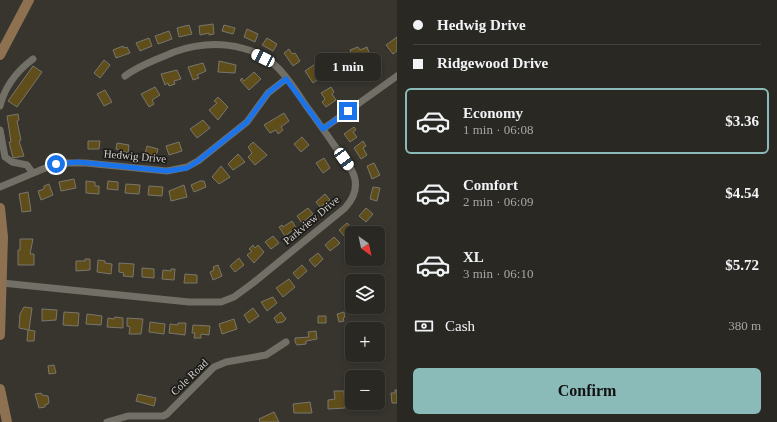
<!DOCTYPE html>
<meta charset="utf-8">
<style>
:root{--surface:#292822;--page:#31302a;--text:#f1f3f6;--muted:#a5a6a5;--line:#454440;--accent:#8bbbb9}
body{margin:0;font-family:"Times New Roman",serif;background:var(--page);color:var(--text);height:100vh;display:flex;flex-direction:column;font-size:15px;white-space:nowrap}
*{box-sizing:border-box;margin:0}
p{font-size:13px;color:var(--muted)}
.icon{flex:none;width:22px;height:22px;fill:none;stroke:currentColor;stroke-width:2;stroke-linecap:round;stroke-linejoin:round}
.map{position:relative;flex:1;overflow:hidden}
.drawer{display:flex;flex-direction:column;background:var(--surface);width:380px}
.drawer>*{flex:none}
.guide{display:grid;align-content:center;height:88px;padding:0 16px;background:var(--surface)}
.needle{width:26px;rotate:147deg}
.buttons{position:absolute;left:345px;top:226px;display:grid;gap:8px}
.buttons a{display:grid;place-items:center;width:40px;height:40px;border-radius:6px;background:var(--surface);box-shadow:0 2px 6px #0003,0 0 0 1px var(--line);font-size:20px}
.end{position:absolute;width:18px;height:18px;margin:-9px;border:5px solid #1a73e8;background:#fff;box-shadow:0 0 0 2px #fff}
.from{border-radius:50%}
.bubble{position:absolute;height:28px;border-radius:6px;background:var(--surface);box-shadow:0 2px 6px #0003,0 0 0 1px var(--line);font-size:13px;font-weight:700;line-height:28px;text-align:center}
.car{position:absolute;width:12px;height:24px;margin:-12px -6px;border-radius:5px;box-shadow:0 0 3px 1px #0007;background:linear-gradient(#fff 24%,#345 0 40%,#fff 0 76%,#345 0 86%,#fff 0)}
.guide b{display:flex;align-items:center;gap:14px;height:38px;font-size:15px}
.guide b+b{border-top:1px solid var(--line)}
.guide i{width:10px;height:10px;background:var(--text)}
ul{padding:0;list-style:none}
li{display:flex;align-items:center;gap:12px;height:66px;margin:0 8px 6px;padding:0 8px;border:2px solid transparent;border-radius:6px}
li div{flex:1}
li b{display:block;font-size:15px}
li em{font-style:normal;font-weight:700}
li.on{border-color:var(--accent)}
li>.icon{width:36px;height:36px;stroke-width:1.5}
.pay{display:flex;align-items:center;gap:10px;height:44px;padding:0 16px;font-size:15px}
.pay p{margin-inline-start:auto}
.action{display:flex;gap:8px;margin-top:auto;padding:8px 16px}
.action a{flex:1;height:46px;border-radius:6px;background:var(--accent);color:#111;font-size:16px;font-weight:700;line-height:46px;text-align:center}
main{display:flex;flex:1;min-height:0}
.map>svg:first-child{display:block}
</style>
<main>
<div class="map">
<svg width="397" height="422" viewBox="0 0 397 422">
<rect width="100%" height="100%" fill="#37352e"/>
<!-- building -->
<path fill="#5f4d1a" stroke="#79766e" d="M213,24L214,34L209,35V33L200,35L199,26Z
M189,25L192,34L179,37L177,28Z
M224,25L235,28L233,34L222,31Z
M247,29L258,34L255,42L244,37Z
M169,31L172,39L158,44L155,36Z
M397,37V51L393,54L386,45Z
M149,38L152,46L140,51L136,43Z
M267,38L277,44L273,51L262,45Z
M123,46L124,48L127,47L130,53L116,58L113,50Z
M358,47L360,50L367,47L370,55L361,59L363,64L356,67L350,50Z
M289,49L292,54L295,53L300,61L293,66L284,53Z
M104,60L110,65L100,78L94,73Z
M219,61L236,65L235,73L218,72Z
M318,62L322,67L318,71L316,68L314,69L320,78L313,83L305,71Z
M203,63L206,71L197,75L199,78L193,80L188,67Z
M33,66L42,72L17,107L8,101Z
M177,70L181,79L174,81L175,84L169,86L168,83L165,85L161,74Z
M254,72L261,79L249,90L240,80L242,78L244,81Z
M155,87L160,95L152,100L154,104L149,107L141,94Z
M331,87L334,92L332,94L336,100L326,107L322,102L325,99L321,93Z
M105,90L112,102L104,106L97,94Z
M218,97L228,107L218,120L209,110L217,103L214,101Z
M284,113L289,121L281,127L283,130L278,134L276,130L270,133L264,125Z
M18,114L19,120L17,121L21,140L19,141L24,156L13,158L9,142H11L7,116Z
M203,120L210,128L197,138L190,129Z
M354,127L356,130L353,132L357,137L350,142L344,134Z
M302,137L309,145L301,152L294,144Z
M88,141H100L99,149H88Z
M363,141L366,146L363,148L367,155L361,159L354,148Z
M179,142L182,151L169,155L166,146Z
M253,142L267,155L255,165L248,157L252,153L248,147Z
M117,143L129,145L128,153L116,149Z
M147,146L158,149L156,156L145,154Z
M238,154L245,162L233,170L228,164Z
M324,158L330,168L323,173L316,163Z
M374,163L380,175L372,179L367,166Z
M221,166L230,177L219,184L212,177Z
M74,179L76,188L61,191L59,182Z
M86,181L95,182V186H99V194L86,193Z
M108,181L118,182V190L107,189Z
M200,181H204L206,187L194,192L191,185Z
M49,184L53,195L41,200L38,191L44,189V186Z
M126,184L140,185L139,194L125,193Z
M184,185L187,197L171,201L169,191Z
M149,186L163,187L162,196L148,195Z
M373,187L380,188L377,201L370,199Z
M28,192L31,211L22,212L19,194Z
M325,194L330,200L320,207L316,202Z
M308,208L313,214L302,223L297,216Z
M366,208L373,214L366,222L359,216Z
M292,221L296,228L285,236L279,227L282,225L283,227Z
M347,223L358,233H352V237L349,233L345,237L339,230Z
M273,236L279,243L271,249L265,242Z
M334,237L340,243L330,251L325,245Z
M20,239H33L30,254H34V265H18V250H20Z
M253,245L255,248L258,245L264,252L254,263L247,255L252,251L249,249Z
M318,253L323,259L315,267L309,260Z
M239,258L244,265L235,272L230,266Z
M85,259H90V270L76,271V261H85Z
M98,260L105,261V263L112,264L111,274L97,272Z
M119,263L134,264L133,277L123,276L124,273L119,272Z
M218,265L222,276L213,280L210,272L214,270L213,267Z
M302,265L307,271L298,279L293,273Z
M142,268L154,269V278L142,277Z
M171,269H175L174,280L162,279L163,270L171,271Z
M185,274L197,275V283H184Z
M289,279L295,287L283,297L276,288Z
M273,297L277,303L267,311L261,302Z
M24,307L32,308L29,330L19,328L20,314Z
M253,308L259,316L249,323L244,315Z
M42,309L57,310L56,320L42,321Z
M64,312L79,313L78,326L63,325Z
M281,312L286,319L283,322L277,323L274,318Z
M344,312L345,317L343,318L344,321L339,322L337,314Z
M87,314L102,316L101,325L86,324Z
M318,316H326V323H318Z
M115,317L123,318V328L107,327L108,318L114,319Z
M127,318L143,319L141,334H129L130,327L127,326Z
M234,319L237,329L222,334L219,324Z
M150,322L165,324L164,334L149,332Z
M178,323H186L185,335L169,333L170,324L178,325Z
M193,325L210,326L209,335L201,334V338H194L195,333H192Z
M28,330L35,331L34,341H27Z
M316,331L317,339L306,341V344L297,345L295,342V338L309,337L308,332Z
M54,365L56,373L49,374L48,366Z
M395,390H397V403H392L391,393H395Z
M334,391H344L345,408L328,409V400L335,399Z
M41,393L42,395L48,396L49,402L48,404L45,405V407L39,408L35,394Z
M138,394L156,398L154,406L136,401Z
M310,402L312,413H294L293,404Z
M359,403H377L378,406L365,408L364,405L359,406Z
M274,412L279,422H260L259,419Z"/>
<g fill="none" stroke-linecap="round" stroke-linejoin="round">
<!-- street -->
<path stroke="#726f67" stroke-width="7" d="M0,106C5,86 17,71 33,59
M323,129L397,76
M0,130L5,157L12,162L27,165L32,172
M0,187L50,166L63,163H86L167,171L187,167L198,161L247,122L268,93L286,79
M2,283L189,302H221L234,297L253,283L345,208C356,196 359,183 351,169C336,148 322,127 307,107C298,94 289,79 278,68C250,41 208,40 174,52C158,59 139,65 125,76
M107,422L128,416H163L167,414L214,367L226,362L266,355L286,342"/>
<!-- secondary -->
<path stroke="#8d7151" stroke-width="10" d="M0,55L29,0
M0,208L3,237L0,335
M0,389L7,422"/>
</g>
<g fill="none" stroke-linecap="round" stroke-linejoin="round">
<!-- route -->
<path stroke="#1a73e8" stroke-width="5" d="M56,164L78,162L167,171L187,168L198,161L247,122L268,93L286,79L323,129L348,111"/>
</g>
<g text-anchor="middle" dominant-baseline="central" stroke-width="3.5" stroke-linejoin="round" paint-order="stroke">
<!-- street labels -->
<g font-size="11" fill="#d4d2ce" stroke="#1d1c19">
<text transform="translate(135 156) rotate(5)">Hedwig Drive</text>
<text transform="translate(311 220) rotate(-40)">Parkview Drive</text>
<text transform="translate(189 377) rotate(-44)">Cole Road</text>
</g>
</g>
</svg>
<div class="buttons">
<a><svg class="needle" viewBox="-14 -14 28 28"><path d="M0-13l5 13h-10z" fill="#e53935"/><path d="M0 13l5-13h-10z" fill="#a5a6a5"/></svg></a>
<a><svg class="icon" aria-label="layers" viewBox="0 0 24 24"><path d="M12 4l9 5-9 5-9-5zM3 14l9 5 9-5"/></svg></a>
<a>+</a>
<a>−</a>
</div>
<i class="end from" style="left:56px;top:164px"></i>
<i class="end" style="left:348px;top:111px"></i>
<div class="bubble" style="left:315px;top:53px;width:66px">1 min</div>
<i class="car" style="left:263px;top:58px;rotate:296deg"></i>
<i class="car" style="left:344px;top:159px;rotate:145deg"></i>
</div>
<section class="drawer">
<div class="guide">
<b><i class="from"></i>Hedwig Drive</b>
<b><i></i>Ridgewood Drive</b>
</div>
<ul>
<li class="on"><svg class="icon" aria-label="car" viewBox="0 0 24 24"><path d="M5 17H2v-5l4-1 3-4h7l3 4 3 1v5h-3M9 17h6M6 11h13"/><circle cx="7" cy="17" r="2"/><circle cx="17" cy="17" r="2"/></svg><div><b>Economy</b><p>1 min · 06:08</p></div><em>$3.36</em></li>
<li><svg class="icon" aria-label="car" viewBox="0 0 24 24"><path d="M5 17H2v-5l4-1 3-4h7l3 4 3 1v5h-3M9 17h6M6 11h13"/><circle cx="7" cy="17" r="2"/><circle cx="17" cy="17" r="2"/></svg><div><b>Comfort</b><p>2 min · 06:09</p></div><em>$4.54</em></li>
<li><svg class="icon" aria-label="car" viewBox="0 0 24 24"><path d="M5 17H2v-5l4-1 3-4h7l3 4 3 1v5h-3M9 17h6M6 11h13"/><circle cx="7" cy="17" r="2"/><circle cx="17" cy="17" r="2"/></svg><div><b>XL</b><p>3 min · 06:10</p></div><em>$5.72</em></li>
</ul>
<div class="pay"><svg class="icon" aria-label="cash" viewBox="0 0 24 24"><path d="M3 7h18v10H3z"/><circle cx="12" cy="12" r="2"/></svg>Cash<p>380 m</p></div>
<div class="action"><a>Confirm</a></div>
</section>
</main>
